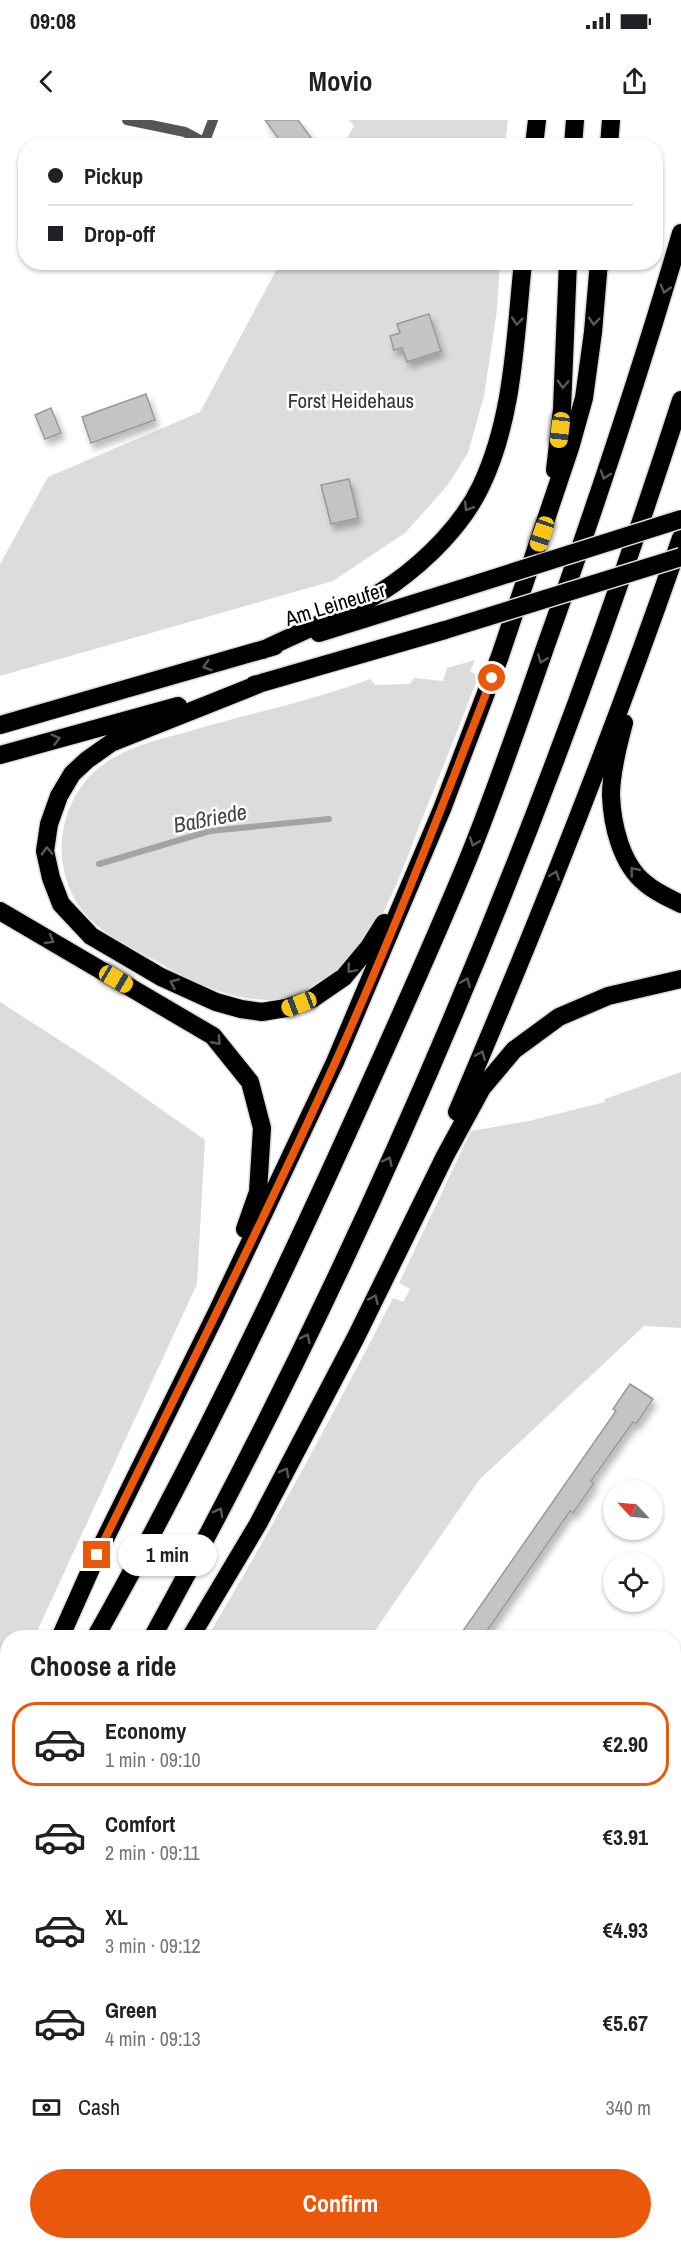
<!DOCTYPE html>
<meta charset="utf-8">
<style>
:root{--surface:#fff;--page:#f6f6f6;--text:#202124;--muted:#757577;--line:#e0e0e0;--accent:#ea580c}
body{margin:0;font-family:"Archivo Narrow",sans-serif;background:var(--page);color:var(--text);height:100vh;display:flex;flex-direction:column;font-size:22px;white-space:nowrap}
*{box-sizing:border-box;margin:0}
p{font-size:20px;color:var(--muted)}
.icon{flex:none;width:33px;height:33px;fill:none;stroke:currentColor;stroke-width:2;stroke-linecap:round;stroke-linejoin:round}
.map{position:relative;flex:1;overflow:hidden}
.sheet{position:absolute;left:0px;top:1510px;width:681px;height:620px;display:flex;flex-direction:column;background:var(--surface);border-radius:24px 24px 0 0;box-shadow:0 2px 4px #0004}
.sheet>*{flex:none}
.top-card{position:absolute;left:18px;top:18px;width:645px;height:132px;border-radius:24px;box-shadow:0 2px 4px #0004;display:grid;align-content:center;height:132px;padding:0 30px;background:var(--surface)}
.needle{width:39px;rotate:296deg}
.buttons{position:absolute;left:603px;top:1360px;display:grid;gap:12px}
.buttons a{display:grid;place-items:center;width:60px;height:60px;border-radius:50%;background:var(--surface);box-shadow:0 2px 4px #0004;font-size:30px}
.end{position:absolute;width:27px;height:27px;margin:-14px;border:8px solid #ea580c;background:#fff;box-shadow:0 0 0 3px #fff}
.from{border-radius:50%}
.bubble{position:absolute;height:42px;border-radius:21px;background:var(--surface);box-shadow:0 2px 4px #0004;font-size:20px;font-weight:700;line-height:42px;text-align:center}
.car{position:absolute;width:18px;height:36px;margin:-18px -9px;border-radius:8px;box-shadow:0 0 4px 2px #0007;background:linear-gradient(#f5c518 24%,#345 0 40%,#f5c518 0 76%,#345 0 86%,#f5c518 0)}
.top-card b{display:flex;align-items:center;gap:21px;height:57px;font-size:22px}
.top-card b+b{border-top:2px solid var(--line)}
.top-card i{width:15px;height:15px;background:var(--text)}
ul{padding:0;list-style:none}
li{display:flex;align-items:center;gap:18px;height:84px;margin:0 12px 9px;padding:0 18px;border:3px solid transparent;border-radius:24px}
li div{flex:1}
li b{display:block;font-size:22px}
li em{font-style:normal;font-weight:700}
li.active{border-color:var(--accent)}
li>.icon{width:54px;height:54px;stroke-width:1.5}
h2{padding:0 30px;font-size:27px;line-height:72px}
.pay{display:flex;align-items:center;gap:15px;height:66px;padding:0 30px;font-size:22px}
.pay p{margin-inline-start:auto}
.action{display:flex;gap:12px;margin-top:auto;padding:12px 30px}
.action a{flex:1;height:69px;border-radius:36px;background:var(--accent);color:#fff;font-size:24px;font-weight:700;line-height:69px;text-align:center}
.status{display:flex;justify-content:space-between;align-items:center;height:42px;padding:0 30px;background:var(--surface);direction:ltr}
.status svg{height:16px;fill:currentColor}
header{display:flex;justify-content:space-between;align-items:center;height:78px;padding:0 30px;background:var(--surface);font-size:27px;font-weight:700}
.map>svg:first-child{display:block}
</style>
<div class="status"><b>09:08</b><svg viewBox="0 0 49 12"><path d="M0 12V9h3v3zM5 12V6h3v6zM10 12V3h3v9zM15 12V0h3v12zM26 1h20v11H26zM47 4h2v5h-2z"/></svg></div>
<header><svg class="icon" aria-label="back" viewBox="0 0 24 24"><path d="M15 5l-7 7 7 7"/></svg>Movio<svg class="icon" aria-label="share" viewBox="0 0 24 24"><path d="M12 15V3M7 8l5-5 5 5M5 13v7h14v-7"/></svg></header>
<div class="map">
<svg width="681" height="2129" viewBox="0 0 681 2129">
<defs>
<filter id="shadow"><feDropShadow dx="3.5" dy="6" stdDeviation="3" flood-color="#0004"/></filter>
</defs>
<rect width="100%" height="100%" fill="#fff"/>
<!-- green -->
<path fill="#dcdcdc" d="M349,0H508L505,25H343L354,6Z
M280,143H500L497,190L484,276L468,333L447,366L405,413L333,461L0,556V444L48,357L200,292Z
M475,540L470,552L479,555C461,601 443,648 424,694C410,730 397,768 378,802C372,813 363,822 355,832C350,839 345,847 338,853C282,903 212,874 156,841C133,828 107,817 89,798C50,757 54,691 93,653C119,628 157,620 190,611C251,593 312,581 370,559L375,565L410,564L414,558L443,561L447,548Z
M0,882L98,945L205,1020L197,1164L34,1518H8L7,1576L0,1593Z
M681,952V1208L644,1206L480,1359L370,1518H207C273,1407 334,1293 393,1178L403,1182L410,1169L399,1163L471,1011L529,1001L605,982V979Z
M7,1832L8,2118L0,2128V1844Z"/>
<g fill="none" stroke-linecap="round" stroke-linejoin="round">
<!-- stream -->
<path stroke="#a3a3a3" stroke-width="6" d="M99,744L210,711L329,699"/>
</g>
<!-- building -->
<path fill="#c4c4c4" stroke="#999" stroke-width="1.5" filter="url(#shadow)" d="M265,0H298L317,26H284Z
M429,194L441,231L407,242L402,228L394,230L390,216L400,213L397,204Z
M146,274L155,300L91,323L82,297Z
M51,288L61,313L45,319L35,295Z
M349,359L358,398L331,404L321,365Z
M630,1264L653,1279L636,1304L633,1302L591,1361L594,1363L573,1393L570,1391L482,1518H458L616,1291L613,1289Z"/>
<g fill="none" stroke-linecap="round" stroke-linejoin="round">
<defs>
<path id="highway" d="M534,26L537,0
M573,26L575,0
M609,26L611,0
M555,350L562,289L568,142
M319,513L460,469
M263,530C306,509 354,491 393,464C428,439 463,404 481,366C514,297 515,217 523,142
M264,562L111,623L87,640L72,654L59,676L49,704L45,731L51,758L61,784L91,816L161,857L216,882L241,889L262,892L286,888L312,879L344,857L369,827L384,803
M254,565L445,510
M624,603C618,625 611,652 611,675C612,704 621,744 645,763C655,772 669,778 681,784
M0,605L275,526
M0,635L178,586
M0,791L213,916L250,962L262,1008L258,1072L245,1109
M457,992C538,803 614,612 681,418
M60,1518L97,1435L217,1192L335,942L442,689L500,536L570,328L584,278L593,212L599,142
M95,1518C179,1369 255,1215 326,1060C374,955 422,850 466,744C495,673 520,600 545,528C594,391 640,253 681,113
M152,1518C368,1126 544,706 681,280
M190,1518L258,1404L356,1217L445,1036L482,968L514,930L559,897L608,876L681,859
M0,1645L8,1629
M0,1682L8,1670
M0,1778L8,1765"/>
</defs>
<!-- highway casing -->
<use href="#highway" stroke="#dbdbdb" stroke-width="21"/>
<!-- lane -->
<path stroke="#555" stroke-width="10" d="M127,0L185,12L211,26
M205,21L213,0
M674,2028L675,2006L681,1987
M44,2122L53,2129
M12,2129L16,2122
M667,2129V2122"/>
<!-- highway -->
<use href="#highway" stroke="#000" stroke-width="18"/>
<defs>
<path id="highway-bridge" d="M460,469L681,399
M445,510L681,437"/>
</defs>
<!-- highway-bridge casing -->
<use href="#highway-bridge" stroke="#dbdbdb" stroke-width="21" stroke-linecap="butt"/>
<!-- highway-bridge -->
<use href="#highway-bridge" stroke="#000" stroke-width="18"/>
</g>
<!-- one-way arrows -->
<defs><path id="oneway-chevron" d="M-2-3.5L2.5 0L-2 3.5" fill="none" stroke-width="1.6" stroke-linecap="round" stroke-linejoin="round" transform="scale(1.5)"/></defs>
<g stroke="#595959">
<use href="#oneway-chevron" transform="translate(665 169) rotate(106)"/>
<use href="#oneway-chevron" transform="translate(517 201) rotate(96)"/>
<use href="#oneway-chevron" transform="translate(594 201) rotate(95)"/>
<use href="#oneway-chevron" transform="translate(563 264) rotate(92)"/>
<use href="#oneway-chevron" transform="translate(605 355) rotate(108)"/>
<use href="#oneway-chevron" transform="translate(468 387) rotate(122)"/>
<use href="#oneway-chevron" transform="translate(542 539) rotate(110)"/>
<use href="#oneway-chevron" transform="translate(207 546) rotate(164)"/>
<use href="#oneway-chevron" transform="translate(56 619) rotate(-15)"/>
<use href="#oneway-chevron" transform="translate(474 722) rotate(111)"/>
<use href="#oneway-chevron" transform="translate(47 731) rotate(-92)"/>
<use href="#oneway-chevron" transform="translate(634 751) rotate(-129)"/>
<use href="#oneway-chevron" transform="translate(555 755) rotate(-69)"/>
<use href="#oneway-chevron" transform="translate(50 820) rotate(30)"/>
<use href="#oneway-chevron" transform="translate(351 849) rotate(130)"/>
<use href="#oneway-chevron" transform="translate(466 862) rotate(-68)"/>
<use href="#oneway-chevron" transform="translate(174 863) rotate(-156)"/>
<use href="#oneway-chevron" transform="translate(217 921) rotate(48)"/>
<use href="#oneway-chevron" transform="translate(481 935) rotate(-67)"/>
<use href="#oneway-chevron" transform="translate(388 1041) rotate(-65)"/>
<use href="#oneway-chevron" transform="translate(374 1179) rotate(-65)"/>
<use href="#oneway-chevron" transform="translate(306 1218) rotate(-64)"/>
<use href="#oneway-chevron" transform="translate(285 1352) rotate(-62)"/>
<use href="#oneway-chevron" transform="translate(219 1392) rotate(-62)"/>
</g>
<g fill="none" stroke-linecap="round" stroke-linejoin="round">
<!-- route -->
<path stroke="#ea580c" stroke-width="8" d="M97,1435C177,1272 260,1109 335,943C392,817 442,687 492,558"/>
</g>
<g text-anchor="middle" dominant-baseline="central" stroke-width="5" stroke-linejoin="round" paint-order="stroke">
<!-- park labels -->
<g font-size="21" fill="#333" stroke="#fff">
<text x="351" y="280">Forst Heidehaus</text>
</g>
<!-- street labels -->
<g font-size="21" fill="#000" stroke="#fff">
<text transform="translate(335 484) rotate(-17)">Am Leineufer</text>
</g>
<!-- water labels -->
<g font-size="22" font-style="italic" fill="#444" stroke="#fff">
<text transform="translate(210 698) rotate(-11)">Baßriede</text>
</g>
</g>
</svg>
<div class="buttons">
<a><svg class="needle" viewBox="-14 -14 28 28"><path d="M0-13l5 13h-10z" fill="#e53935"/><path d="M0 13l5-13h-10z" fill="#757577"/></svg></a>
<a><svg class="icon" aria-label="locate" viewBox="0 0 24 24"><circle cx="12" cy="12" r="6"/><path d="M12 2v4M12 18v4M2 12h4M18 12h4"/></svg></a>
</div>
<i class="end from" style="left:492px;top:558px"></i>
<i class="end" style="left:97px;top:1435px"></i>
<div class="bubble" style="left:118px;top:1414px;width:99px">1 min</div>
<i class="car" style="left:560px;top:310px;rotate:187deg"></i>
<i class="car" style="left:542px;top:414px;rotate:199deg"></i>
<i class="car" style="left:116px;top:859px;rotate:120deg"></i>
<i class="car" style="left:299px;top:884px;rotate:249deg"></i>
<div class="top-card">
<b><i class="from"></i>Pickup</b>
<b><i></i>Drop-off</b>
</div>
<section class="sheet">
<h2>Choose a ride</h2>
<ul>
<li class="active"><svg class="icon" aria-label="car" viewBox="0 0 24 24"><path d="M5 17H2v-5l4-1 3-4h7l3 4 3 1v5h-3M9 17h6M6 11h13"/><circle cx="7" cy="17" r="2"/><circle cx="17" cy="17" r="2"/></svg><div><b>Economy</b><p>1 min · 09:10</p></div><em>€2.90</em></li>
<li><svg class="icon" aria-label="car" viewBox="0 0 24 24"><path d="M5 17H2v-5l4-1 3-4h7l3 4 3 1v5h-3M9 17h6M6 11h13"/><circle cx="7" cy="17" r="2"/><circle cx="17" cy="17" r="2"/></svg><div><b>Comfort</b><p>2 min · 09:11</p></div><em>€3.91</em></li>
<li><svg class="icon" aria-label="car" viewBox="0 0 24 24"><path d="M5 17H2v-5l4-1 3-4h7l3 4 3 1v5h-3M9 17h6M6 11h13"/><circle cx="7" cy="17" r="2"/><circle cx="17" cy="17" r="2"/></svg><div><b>XL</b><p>3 min · 09:12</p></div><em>€4.93</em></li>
<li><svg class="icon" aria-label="car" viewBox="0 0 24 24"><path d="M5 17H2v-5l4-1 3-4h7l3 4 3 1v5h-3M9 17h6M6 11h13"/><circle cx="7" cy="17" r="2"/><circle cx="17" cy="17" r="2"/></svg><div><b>Green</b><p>4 min · 09:13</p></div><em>€5.67</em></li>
</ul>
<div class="pay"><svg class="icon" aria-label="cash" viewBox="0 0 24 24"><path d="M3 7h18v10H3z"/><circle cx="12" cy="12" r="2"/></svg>Cash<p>340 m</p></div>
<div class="action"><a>Confirm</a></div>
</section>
</div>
